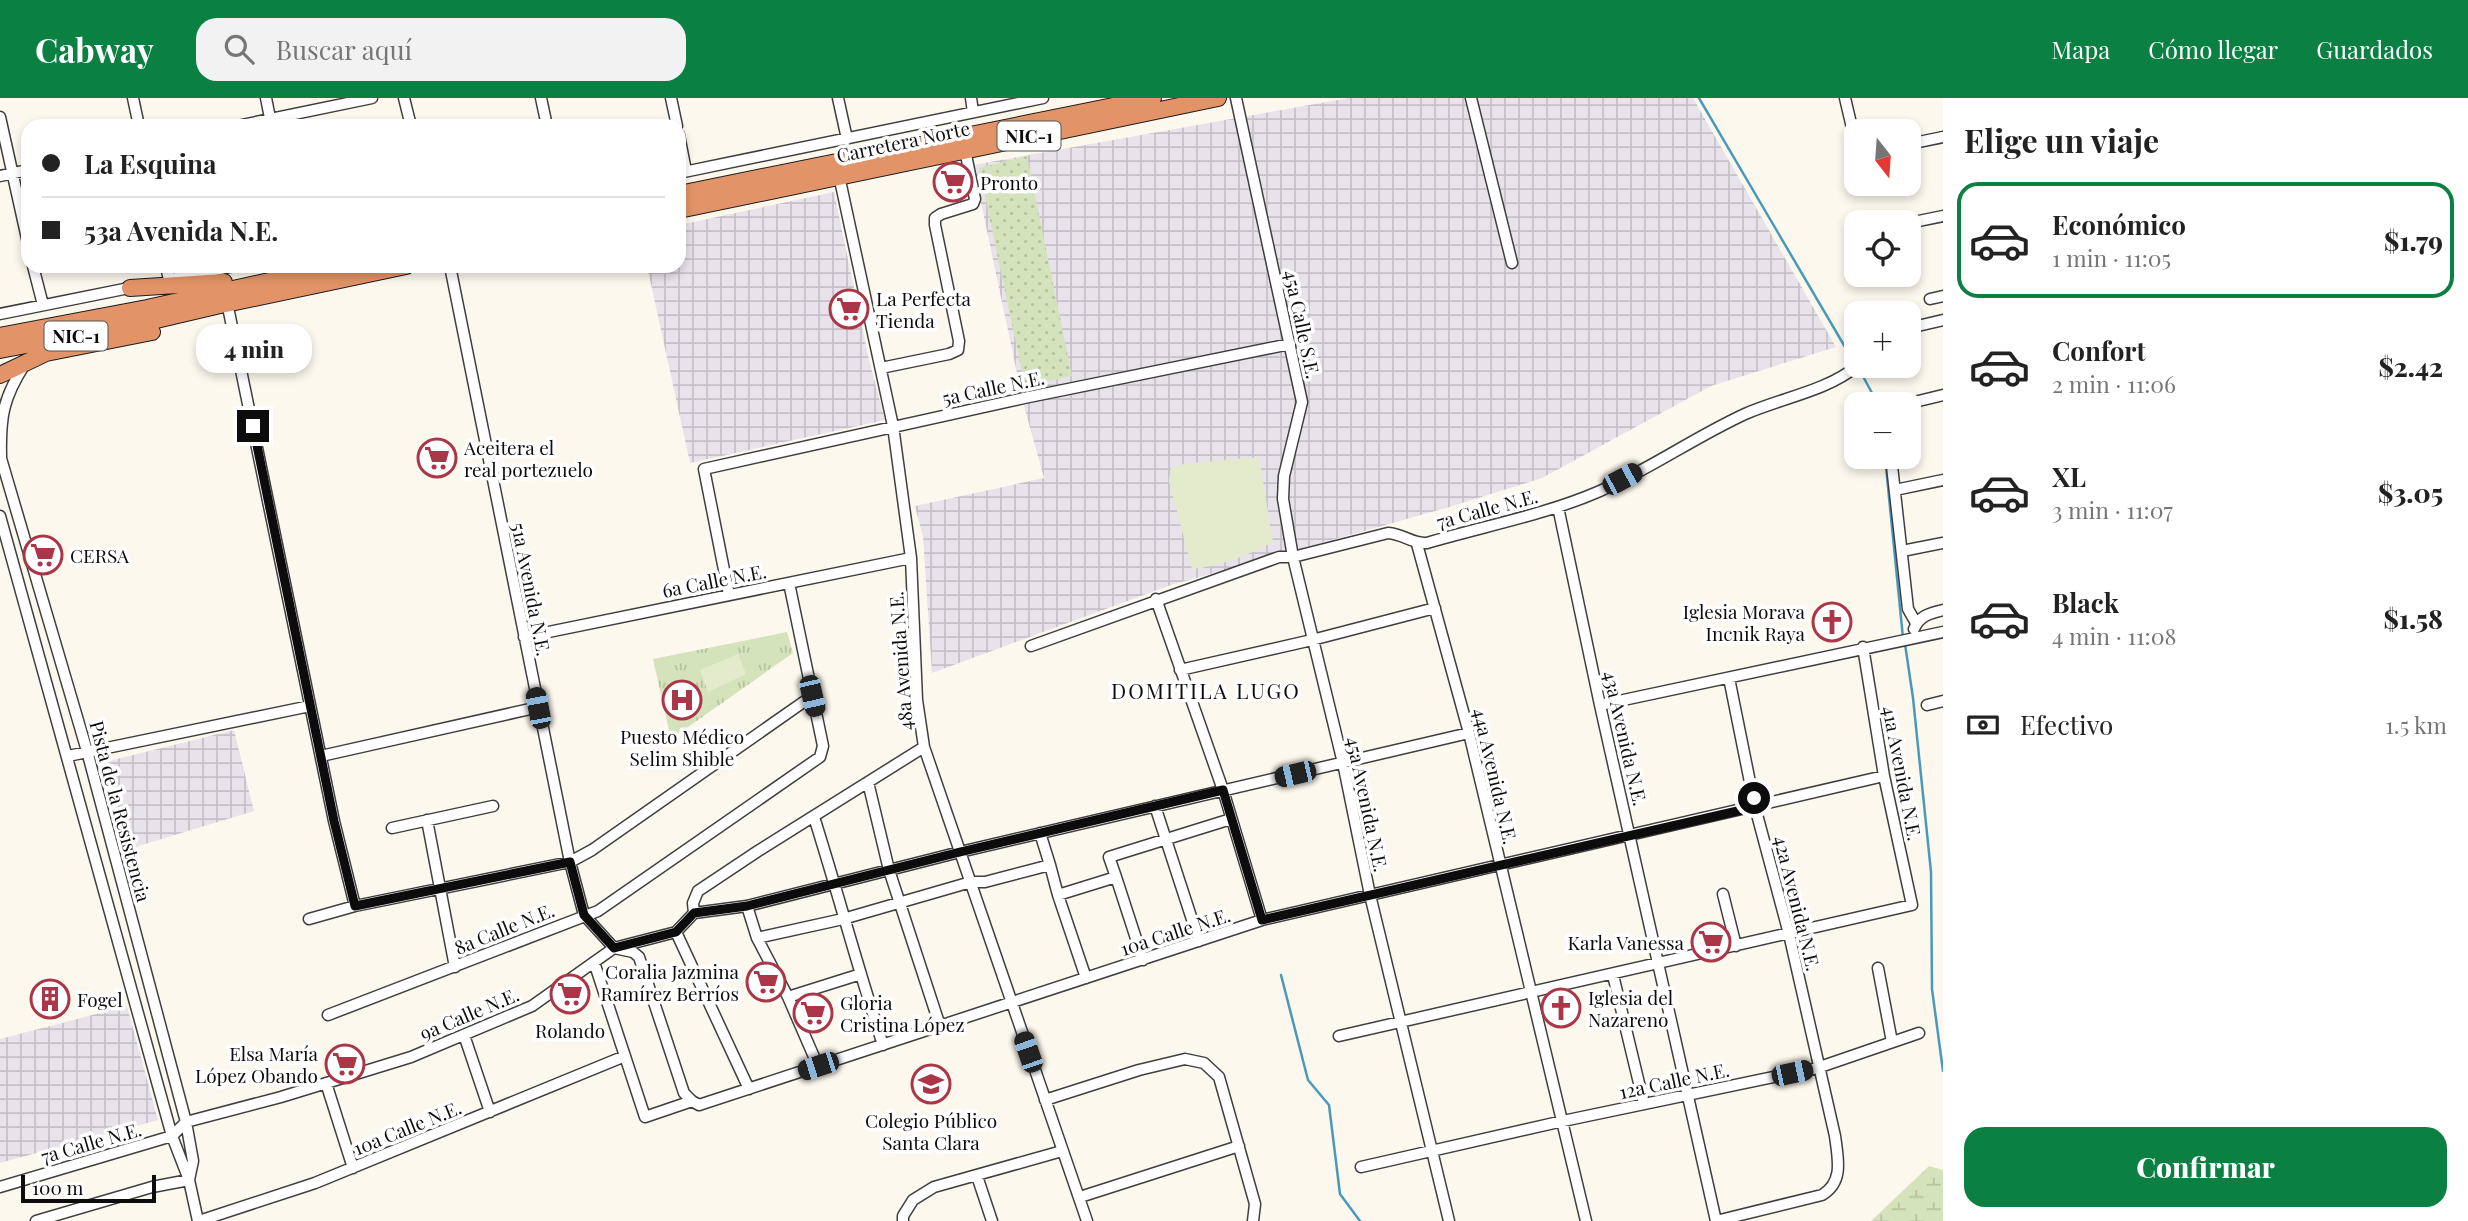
<!DOCTYPE html>
<html lang="es">
<meta charset="utf-8">
<style>
:root{--surface:#fff;--page:#f2f2f2;--text:#222;--muted:#767676;--line:#e0e0e0;--accent:#0b8043}
body{margin:0;font-family:"Playfair Display",serif;background:var(--page);color:var(--text);height:100vh;display:flex;flex-direction:column;font-size:26px;white-space:nowrap}
*{box-sizing:border-box;margin:0}
p{font-size:23px;color:var(--muted)}
.icon{flex:none;width:38px;height:38px;fill:none;stroke:currentColor;stroke-width:2;stroke-linecap:round;stroke-linejoin:round}
.map{position:relative;flex:1;overflow:hidden}
.details{display:flex;flex-direction:column;background:var(--surface);width:525px}
.details>*{flex:none}
.guide{position:absolute;left:21px;top:21px;width:665px;height:154px;border-radius:21px;box-shadow:0 4px 10px #0003;display:grid;align-content:center;height:154px;padding:0 21px;background:var(--surface)}
.needle{width:46px;rotate:163deg}
.buttons{position:absolute;left:1844px;top:21px;display:grid;gap:14px}
.buttons a{display:grid;place-items:center;width:77px;height:77px;border-radius:14px;background:var(--surface);box-shadow:0 4px 10px #0003;font-size:35px}
.scale{position:absolute;left:21px;bottom:18px;width:135px;box-sizing:border-box;padding-left:7px;border:4px solid #0c0c0c;border-top:0;font-size:19px;line-height:24px;white-space:nowrap;color:#0c0c0c;-webkit-text-stroke:5px #fff;paint-order:stroke}
.end{position:absolute;width:32px;height:32px;margin:-16px;border:9px solid #0c0c0c;background:#fff;box-shadow:0 0 0 4px #fff}
.from{border-radius:50%}
.bubble{position:absolute;height:49px;border-radius:21px;background:var(--surface);box-shadow:0 4px 10px #0003;font-size:23px;font-weight:800;line-height:49px;text-align:center}
.car{position:absolute;width:21px;height:42px;margin:-21px -10px;border-radius:9px;box-shadow:0 0 5px 2px #0007;background:linear-gradient(#222 24%,#8ab4d8 0 40%,#222 0 76%,#8ab4d8 0 86%,#222 0)}
.guide b{display:flex;align-items:center;gap:24px;height:66px;font-size:26px}
.guide b+b{border-top:2px solid var(--line)}
.guide i{width:18px;height:18px;background:var(--text)}
ul{padding:0;list-style:none}
li{display:flex;align-items:center;gap:21px;height:116px;margin:0 14px 10px;padding:0 7px;border:4px solid transparent;border-radius:21px}
li div{flex:1}
li b{display:block;font-size:26px}
li em{font-style:normal;font-weight:800}
li.selected{border-color:var(--accent)}
li>.icon{width:63px;height:63px;stroke-width:1.5}
h2{padding:0 21px;font-size:32px;line-height:84px}
.pay{display:flex;align-items:center;gap:18px;height:77px;padding:0 21px;font-size:26px}
.pay p{margin-inline-start:auto}
.action{display:flex;gap:14px;margin-top:auto;padding:14px 21px}
.action a{flex:1;height:80px;border-radius:21px;background:var(--accent);color:#fff;font-size:28px;font-weight:800;line-height:80px;text-align:center}
header{display:flex;align-items:center;gap:42px;box-sizing:border-box;height:98px;padding:0 35px;background:var(--accent);color:#fff}
header strong{font-size:33px}
nav{display:flex;gap:38px;margin-inline-start:auto;font-size:24px}
.search{width:490px;height:63px;background:var(--page);display:flex;align-items:center;gap:18px;box-sizing:border-box;padding:0 24px;border-radius:21px;color:var(--muted);font-size:26px}
main{display:flex;flex:1;min-height:0}
.map>svg:first-child{display:block}
</style>
<header>
<strong>Cabway</strong>
<div class="search"><svg class="icon" aria-label="search" viewBox="0 0 24 24"><circle cx="10" cy="10" r="6"/><path d="M15 15l6 6"/></svg>Buscar aquí</div>
<nav><a>Mapa</a><a>Cómo llegar</a><a>Guardados</a></nav>
</header>
<main>
<div class="map">
<svg width="1943" height="1123" viewBox="0 0 1943 1123">
<defs>
<pattern id="industrial-grid" width="8" height="8" patternUnits="userSpaceOnUse" patternTransform="scale(1.75)"><rect width="8" height="8" fill="#e8e2ea"/><path d="M0 4h8M4 0v8" fill="none" stroke="#c6c1c8"/></pattern>
<pattern id="grass-dots" width="8" height="8" patternUnits="userSpaceOnUse" patternTransform="scale(1.75)"><rect width="8" height="8" fill="#d4e3bc"/><path d="M2 2h.1M6 6h.1" fill="none" stroke="#b5c2a0" stroke-width="1.8" stroke-linecap="round"/></pattern>
<pattern id="wetland-marsh" width="20" height="14" patternUnits="userSpaceOnUse" patternTransform="scale(1.75)"><rect width="20" height="14" fill="#d4e3bc"/><path d="M1 5h8M5 5V1M11 12h8M15 12V8" fill="none" stroke="#b5c2a0"/></pattern>
<pattern id="park-tufts" width="24" height="20" patternUnits="userSpaceOnUse" patternTransform="scale(1.75)"><rect width="24" height="20" fill="#d4e3bc"/><path d="M3 7l-1-3M5 7V3M7 7l1-3M15 17l-1-3M17 17v-4M19 17l1-3" fill="none" stroke="#b5c2a0"/></pattern>
</defs>
<rect width="100%" height="100%" fill="#fdf8ee"/>
<!-- industrial -->
<path fill="url(#industrial-grid)" d="M1349,0H1693L1836,249L1711,288L1542,380L1446,410L1171,487L932,575L923,439L915,408L1044,380L1024,308L973,67Z
M834,94L869,262L885,322L690,365L647,168H679V127Z
M234,632L254,713L125,752L105,664Z
M127,908L158,1022L0,1065V941Z"/>
<!-- grass -->
<path fill="url(#grass-dots)" d="M1027,58L1072,278L1025,288L979,70Z"/>
<!-- wetland -->
<path fill="url(#wetland-marsh)" d="M1929,1068L1943,1072V1123H1871Z"/>
<!-- park -->
<path fill="url(#park-tufts)" d="M787,534L793,555L671,641L653,561Z"/>
<!-- pitch -->
<path fill="#e4ebcc" d="M1259,359L1273,444C1249,457 1219,469 1192,471L1169,383L1171,370L1184,366Z
M738,556L746,576L708,594L700,572Z"/>
<g fill="none" stroke-linecap="round" stroke-linejoin="round">
<!-- stream -->
<path stroke="#4999bc" stroke-width="2.5" d="M1699,0L1855,266
M1859,271L1878,306
M1885,359L1903,540
M1905,546L1913,600L1931,774L1932,891L1943,973
M1281,877L1308,982L1329,1007L1340,1096L1360,1123"/>
<defs>
<path id="minor" d="M133,0L139,28
M266,0L271,25
M404,0L411,28
M541,0L547,28
M671,0L677,28
M838,0L847,41
M971,0L973,14
M1236,0L1302,304L1284,378L1283,401L1293,459L1343,665L1370,797L1449,1123
M1471,0L1512,165
M1845,0L1857,51
M0,19L28,145
M237,28L372,0
M679,37L686,73
M1909,46L1943,39
M838,73L893,328L911,460L917,602L924,649L1087,1123
M679,75L1043,0
M0,78L28,72
M1909,125L1943,118
M33,168L43,207
M166,168L169,182
M450,168L570,764L584,817L614,850
M171,181L235,168
M1930,201L1943,198
M229,214L334,723L355,808
M0,216L134,189
M1909,230L1943,222
M881,270L949,256L958,252L959,243L935,127V120L941,116L973,106L975,101L965,52
M1906,306L1943,297
M0,357L87,653L186,1024L193,1063L189,1082
M1,359C0,319 3,300 25,266
M1891,359L1908,511L1916,525
M1895,392L1943,382
M1558,409L1600,607L1716,1123
M0,418L172,1038L189,1082L198,1123
M1417,446L1469,635L1586,1123
M1902,453L1943,445
M729,497L704,371L1024,300L1290,246
M1156,501L1223,692L1262,822
M1914,531C1919,518 1930,515 1943,512
M524,539L911,460
M1031,548L1279,459H1293L1388,435C1404,436 1412,446 1427,445C1484,428 1545,417 1600,393C1650,371 1695,339 1745,316C1781,300 1827,293 1857,268
M1180,572L1312,542L1435,510
M1600,607L1943,534
M1927,607L1943,603
M68,658L310,608
M321,658L539,609
M868,684L889,772L940,928
M1155,708L1199,843
M814,719C838,795 858,871 883,947
M427,722L455,869
M392,730L493,708
M1040,735L1050,767
M1116,779L1143,862
M1723,796L1736,848
M1058,797L1086,880
M747,808L757,840L788,899L818,968
M694,815L693,805L698,793L758,753L924,649
M309,821L355,808L570,764L592,752L812,598
M676,834L749,991
M757,840L843,821L971,784H985L1050,767L1058,797L1116,779L1109,759L1231,721
M614,850L633,854L639,859L684,995L692,1003L699,1007L1262,822L1884,678
M594,864L645,1019L692,1003
M1878,870L1892,944
M1613,877L1644,1006
M788,899L861,876
M328,917L598,813L820,659L823,648L789,485
M464,937L490,1014
M1339,938L1912,807L1884,678L1863,549
M326,985L353,1070
M1045,1002L1139,972L1185,961L1204,965L1219,979L1255,1106L1253,1123
M1361,1069L1563,1023L1817,970L1919,935
M977,1078L992,1123
M0,1089L172,1038L186,1024L281,999L411,959L532,908L614,850L676,834L694,815L747,808L960,754L1469,635
M1080,1099L1239,1048
M36,1123L152,1089L189,1082
M199,1123L315,1085L625,958
M903,1123V1118L913,1102L934,1089L1062,1053
M1716,1123L1822,1097C1844,1084 1838,1061 1835,1038L1789,836L1755,709L1729,580"/>
<path id="highway" d="M679,96L1153,0
M679,112L1218,0
M130,190L224,184
M0,238L147,210L337,168
M0,252L152,223L216,208L406,168
M0,277L46,255L152,234"/>
</defs>
<!-- minor casing -->
<use href="#minor" stroke="#3f3f3f" stroke-width="13"/>
<!-- highway casing -->
<use href="#highway" stroke="#1d1d1d" stroke-width="18"/>
<!-- minor -->
<use href="#minor" stroke="#fff" stroke-width="10"/>
<!-- highway -->
<use href="#highway" stroke="#e29367" stroke-width="16"/>
</g>
<g fill="none" stroke-linecap="round" stroke-linejoin="round">
<!-- route -->
<path stroke="#0c0c0c" stroke-width="9" d="M253,328L334,723L355,808L570,764L584,817L614,850L676,834L694,815L747,808L960,754L1223,692L1262,822L1755,709L1754,700"/>
</g>
<!-- icons -->
<defs>
<symbol id="supermarket-ring" viewBox="-11 -11 22 22"><circle r="9.5" fill="#fff" stroke="#ab3647" stroke-width="1.5"/><path d="M-6-5.5h2.5l.6 2H6L4.5 2H-2.5L-4.4-4H-6ZM-1.5 3.2a1.3 1.3 0 1 0 .1 0ZM3 3.2a1.3 1.3 0 1 0 .1 0Z" fill="#ab3647"/></symbol>
<symbol id="church-ring" viewBox="-11 -11 22 22"><circle r="9.5" fill="#fff" stroke="#ab3647" stroke-width="1.5"/><path d="M-1.2-6h2.4v3.5h3.3v2.4h-3.3V6h-2.4V-.1h-3.3v-2.4h3.3Z" fill="#ab3647"/></symbol>
<symbol id="hospital-ring" viewBox="-11 -11 22 22"><circle r="9.5" fill="#fff" stroke="#ab3647" stroke-width="1.5"/><path d="M-5-5h3v3.5h4V-5h3V5h-3V1.5h-4V5h-3Z" fill="#ab3647"/></symbol>
<symbol id="building-ring" viewBox="-11 -11 22 22"><circle r="9.5" fill="#fff" stroke="#ab3647" stroke-width="1.5"/><path d="M-4-6H4V6H1V3H-1V6H-4ZM-2.5-4.3h1.7v1.8h-1.7ZM.8-4.3h1.7v1.8H.8ZM-2.5-1h1.7V.8h-1.7ZM.8-1h1.7V.8H.8Z" fill="#ab3647"/></symbol>
<symbol id="school-ring" viewBox="-11 -11 22 22"><circle r="9.5" fill="#fff" stroke="#ab3647" stroke-width="1.5"/><path d="M0-5L7-2L0 1L-7-2ZM-4 1L0 2.5L4 1V4Q0 6-4 4Z" fill="#ab3647"/></symbol>
</defs>
<g fill-rule="evenodd">
<use href="#supermarket-ring" x="931" y="62" width="44" height="44"/>
<use href="#supermarket-ring" x="827" y="189" width="44" height="44"/>
<use href="#supermarket-ring" x="415" y="338" width="44" height="44"/>
<use href="#supermarket-ring" x="21" y="435" width="44" height="44"/>
<use href="#church-ring" x="1810" y="502" width="44" height="44"/>
<use href="#hospital-ring" x="660" y="580" width="44" height="44"/>
<use href="#supermarket-ring" x="1689" y="822" width="44" height="44"/>
<use href="#supermarket-ring" x="744" y="862" width="44" height="44"/>
<use href="#supermarket-ring" x="548" y="874" width="44" height="44"/>
<use href="#building-ring" x="28" y="879" width="44" height="44"/>
<use href="#church-ring" x="1539" y="888" width="44" height="44"/>
<use href="#supermarket-ring" x="791" y="893" width="44" height="44"/>
<use href="#supermarket-ring" x="323" y="944" width="44" height="44"/>
<use href="#school-ring" x="909" y="964" width="44" height="44"/>
</g>
<g text-anchor="middle" dominant-baseline="central" stroke-width="7" stroke-linejoin="round" paint-order="stroke">
<!-- shield labels -->
<g fill="#fff" stroke="#555" stroke-width="2">
<rect x="997.5" y="23.5" width="63" height="29" rx="5"/>
<rect x="44.5" y="223.5" width="63" height="29" rx="5"/>
</g>
<g font-size="18" font-weight="bold" fill="#0c0c0c">
<text x="1029" y="38">NIC-1</text>
<text x="76" y="238">NIC-1</text>
</g>
<!-- street labels -->
<g font-size="19" fill="#0c0c0c" stroke="#fff">
<text transform="translate(903 43) rotate(-12)">Carretera Norte</text>
<text transform="translate(1303 226) rotate(78)">45a Calle S.E.</text>
<text transform="translate(993 289) rotate(-12)">5a Calle N.E.</text>
<text transform="translate(1487 410) rotate(-15)">7a Calle N.E.</text>
<text transform="translate(714 482) rotate(-11)">6a Calle N.E.</text>
<text transform="translate(532 491) rotate(79)">51a Avenida N.E.</text>
<text transform="translate(900 563) rotate(-94)">48a Avenida N.E.</text>
<text transform="translate(1626 640) rotate(77)">43a Avenida N.E.</text>
<text transform="translate(1903 675) rotate(79)">41a Avenida N.E.</text>
<text transform="translate(1496 678) rotate(77)">44a Avenida N.E.</text>
<text transform="translate(1368 706) rotate(78)">45a Avenida N.E.</text>
<text transform="translate(121 713) rotate(75)">Pista de la Resistencia</text>
<text transform="translate(1798 805) rotate(76)">42a Avenida N.E.</text>
<text transform="translate(504 830) rotate(-22)">8a Calle N.E.</text>
<text transform="translate(1175 833) rotate(-18)">10a Calle N.E.</text>
<text transform="translate(469 915) rotate(-23)">9a Calle N.E.</text>
<text transform="translate(1674 982) rotate(-12)">12a Calle N.E.</text>
<text transform="translate(407 1029) rotate(-22)">10a Calle N.E.</text>
<text transform="translate(91 1044) rotate(-16)">7a Calle N.E.</text>
</g>
<!-- poi labels -->
<g font-size="19" fill="#0c0c0c" stroke="#fff" text-anchor="start">
<text x="980" y="84">Pronto</text>
<text x="876" y="200">La Perfecta<tspan x="876" dy="22">Tienda</tspan></text>
<text x="464" y="349">Aceitera el<tspan x="464" dy="22">real portezuelo</tspan></text>
<text x="70" y="457">CERSA</text>
<text x="1805" y="513" text-anchor="end">Iglesia Morava<tspan x="1805" dy="22">Incnik Raya</tspan></text>
<text x="682" y="638" text-anchor="middle">Puesto Médico<tspan x="682" dy="22">Selim Shible</tspan></text>
<text x="1684" y="844" text-anchor="end">Karla Vanessa</text>
<text x="739" y="873" text-anchor="end">Coralia Jazmina<tspan x="739" dy="22">Ramírez Berríos</tspan></text>
<text x="1588" y="899">Iglesia del<tspan x="1588" dy="22">Nazareno</tspan></text>
<text x="77" y="901">Fogel</text>
<text x="840" y="904">Gloria<tspan x="840" dy="22">Cristina López</tspan></text>
<text x="570" y="932" text-anchor="middle">Rolando</text>
<text x="318" y="955" text-anchor="end">Elsa María<tspan x="318" dy="22">López Obando</tspan></text>
<text x="931" y="1022" text-anchor="middle">Colegio Público<tspan x="931" dy="22">Santa Clara</tspan></text>
</g>
<!-- neighbourhood labels -->
<g font-size="21" letter-spacing="2" fill="#0c0c0c" stroke="#fff">
<text x="1206" y="592">DOMITILA LUGO</text>
</g>
</g>
</svg>
<div class="buttons">
<a><svg class="needle" viewBox="-14 -14 28 28"><path d="M0-13l5 13h-10z" fill="#e53935"/><path d="M0 13l5-13h-10z" fill="#767676"/></svg></a>
<a><svg class="icon" aria-label="locate" viewBox="0 0 24 24"><circle cx="12" cy="12" r="6"/><path d="M12 2v4M12 18v4M2 12h4M18 12h4"/></svg></a>
<a>+</a>
<a>−</a>
</div>
<div class="scale">100 m</div>
<i class="end from" style="left:1754px;top:700px"></i>
<i class="end" style="left:253px;top:328px"></i>
<div class="bubble" style="left:196px;top:226px;width:116px">4 min</div>
<i class="car" style="left:1622px;top:381px;rotate:62deg"></i>
<i class="car" style="left:812px;top:598px;rotate:167deg"></i>
<i class="car" style="left:538px;top:610px;rotate:349deg"></i>
<i class="car" style="left:1295px;top:676px;rotate:257deg"></i>
<i class="car" style="left:1028px;top:954px;rotate:341deg"></i>
<i class="car" style="left:818px;top:968px;rotate:252deg"></i>
<i class="car" style="left:1792px;top:975px;rotate:78deg"></i>
<div class="guide">
<b><i class="from"></i>La Esquina</b>
<b><i></i>53a Avenida N.E.</b>
</div>
</div>
<section class="details">
<h2>Elige un viaje</h2>
<ul>
<li class="selected"><svg class="icon" aria-label="car" viewBox="0 0 24 24"><path d="M5 17H2v-5l4-1 3-4h7l3 4 3 1v5h-3M9 17h6M6 11h13"/><circle cx="7" cy="17" r="2"/><circle cx="17" cy="17" r="2"/></svg><div><b>Económico</b><p>1 min · 11:05</p></div><em>$1.79</em></li>
<li><svg class="icon" aria-label="car" viewBox="0 0 24 24"><path d="M5 17H2v-5l4-1 3-4h7l3 4 3 1v5h-3M9 17h6M6 11h13"/><circle cx="7" cy="17" r="2"/><circle cx="17" cy="17" r="2"/></svg><div><b>Confort</b><p>2 min · 11:06</p></div><em>$2.42</em></li>
<li><svg class="icon" aria-label="car" viewBox="0 0 24 24"><path d="M5 17H2v-5l4-1 3-4h7l3 4 3 1v5h-3M9 17h6M6 11h13"/><circle cx="7" cy="17" r="2"/><circle cx="17" cy="17" r="2"/></svg><div><b>XL</b><p>3 min · 11:07</p></div><em>$3.05</em></li>
<li><svg class="icon" aria-label="car" viewBox="0 0 24 24"><path d="M5 17H2v-5l4-1 3-4h7l3 4 3 1v5h-3M9 17h6M6 11h13"/><circle cx="7" cy="17" r="2"/><circle cx="17" cy="17" r="2"/></svg><div><b>Black</b><p>4 min · 11:08</p></div><em>$1.58</em></li>
</ul>
<div class="pay"><svg class="icon" aria-label="cash" viewBox="0 0 24 24"><path d="M3 7h18v10H3z"/><circle cx="12" cy="12" r="2"/></svg>Efectivo<p>1.5 km</p></div>
<div class="action"><a>Confirmar</a></div>
</section>
</main>
